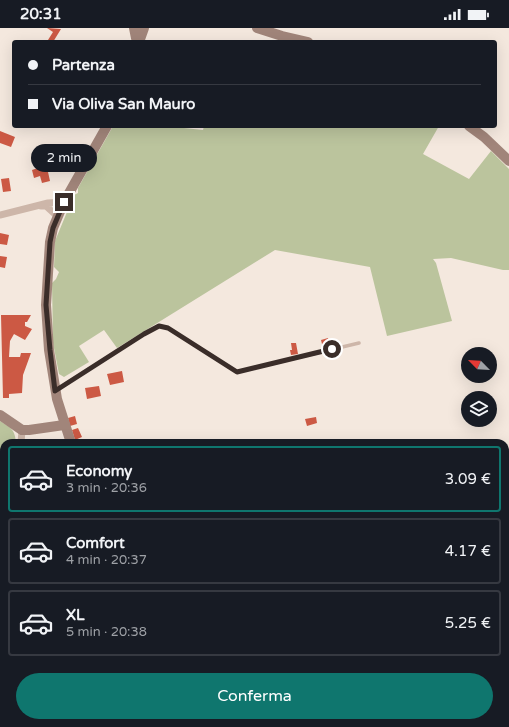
<!DOCTYPE html>
<html lang="it">
<meta charset="utf-8">
<style>
:root{--surface:#171b24;--page:#242831;--text:#f1f3f6;--muted:#9ea1a6;--line:#363941;--accent:#0f766e}
body{margin:0;font-family:"Varela Round",sans-serif;background:var(--page);color:var(--text);height:100vh;display:flex;flex-direction:column;font-size:15px;white-space:nowrap}
*{box-sizing:border-box;margin:0}
p{font-size:13px;color:var(--muted)}
.icon{flex:none;width:22px;height:22px;fill:none;stroke:currentColor;stroke-width:2;stroke-linecap:round;stroke-linejoin:round}
.map{position:relative;flex:1;overflow:hidden}
.side{position:absolute;left:0px;top:411px;width:509px;height:288px;display:flex;flex-direction:column;background:var(--surface);border-radius:12px 12px 0 0;box-shadow:0 4px 16px #0002}
.side>*{flex:none}
.banner{position:absolute;left:12px;top:12px;width:485px;height:88px;border-radius:4px;box-shadow:0 4px 16px #0002;display:grid;align-content:center;height:88px;padding:0 16px;background:var(--surface)}
.needle{width:26px;rotate:294deg}
.tools{position:absolute;left:461px;top:319px;display:grid;gap:8px}
.tools a{display:grid;place-items:center;width:36px;height:36px;border-radius:50%;background:var(--surface);box-shadow:0 4px 16px #0002;font-size:20px}
.end{position:absolute;width:18px;height:18px;margin:-9px;border:5px solid #3a2d29;background:#fff;box-shadow:0 0 0 2px #fff}
.from{border-radius:50%}
.bubble{position:absolute;height:28px;border-radius:14px;background:var(--surface);box-shadow:0 4px 16px #0002;font-size:13px;font-weight:600;line-height:28px;text-align:center}
.banner b{display:flex;align-items:center;gap:14px;height:38px;font-size:15px}
.banner b+b{border-top:1px solid var(--line)}
.banner i{width:10px;height:10px;background:var(--text)}
ul{padding:7px 0 0;list-style:none}
li{display:flex;align-items:center;gap:12px;height:66px;margin:0 8px 6px;padding:0 8px;border:2px solid var(--line);border-radius:4px}
li div{flex:1}
li b{display:block;font-size:15px}
li em{font-style:normal;font-weight:600}
li.selected{border-color:var(--accent)}
li>.icon{width:36px;height:36px;stroke-width:1.5}
.button{display:flex;gap:8px;margin-top:auto;padding:8px 16px}
.button a{flex:1;height:46px;border-radius:24px;background:var(--accent);color:#fff;font-size:16px;font-weight:600;line-height:46px;text-align:center}
.status{display:flex;justify-content:space-between;align-items:center;height:28px;padding:0 20px;background:var(--surface);direction:ltr}
.status svg{height:11px;fill:currentColor}
.map>svg:first-child{display:block}
</style>
<div class="status"><b>20:31</b><svg viewBox="0 0 49 12"><path d="M0 12V9h3v3zM5 12V6h3v6zM10 12V3h3v9zM15 12V0h3v12zM26 1h20v11H26zM47 4h2v5h-2z"/></svg></div>
<div class="map">
<svg width="509" height="699" viewBox="0 0 509 699">
<rect width="100%" height="100%" fill="#f4e8de"/>
<!-- green -->
<path fill="#bbc49d" d="M117,98H165L203,102L204,98H439L423,126L469,151L491,123L509,141V242H503L451,230L433,231L436,235L452,293L387,308L370,239L275,222L117,320L104,302L79,318L89,334L64,349L59,346L53,315L52,255L56,251L59,244L54,239L55,213L74,167L78,165V160L112,100Z
M0,393C11,400 15,401 16,415H4V428L2,429L0,428Z"/>
<!-- building -->
<path fill="#cc5944" d="M47,0L61,1L53,14L48,12L53,4Z
M0,103L15,109L11,119L0,115Z
M52,130L59,137L56,141L53,138L48,144L50,153L42,155L40,148L34,150L32,142L44,138Z
M9,150L11,163L3,164L1,151Z
M0,205L9,207L7,217L0,216Z
M0,228L7,229L5,240L0,239Z
M1,287H31L27,294H25V298L32,301L25,312L14,306L10,313L9,329H20L21,325H31L23,347L22,365L9,366V370H3Z
M328,310L330,319L323,320L321,312Z
M291,315H296L298,326L291,327L290,322H292Z
M122,343L124,354L110,357L107,346Z
M99,358L101,368L87,371L85,360Z
M75,388L77,396L70,398L68,390Z
M316,389L317,395L307,398L305,391Z
M78,400L82,409L75,412L72,402Z
M0,538L4,540V551L0,552Z"/>
<g fill="none" stroke-linecap="round" stroke-linejoin="round">
<!-- path -->
<path stroke="#b9a093" stroke-width="1" stroke-dasharray="2 2" stroke-linecap="butt" d="M171,699L172,695"/>
<!-- lane -->
<path stroke="#cdb6a9" stroke-width="3.5" d="M56,362L144,306L159,298L168,300L237,344L359,315
M509,599C504,609 507,619 509,630
M505,679H509"/>
<!-- street -->
<path stroke="#cdb6a9" stroke-width="7" d="M41,178H46L57,188
M0,187L48,175L64,174
M21,415L22,402
M0,434L4,433"/>
<!-- secondary -->
<path stroke="#a1857a" stroke-width="10" d="M134,0L136,10L139,14
M257,0L282,8L308,14
M139,14L144,0
M469,98L484,109L509,133
M0,387L22,402H29L64,397
M71,415L57,371L49,322L46,277L50,214L53,200L64,174L107,98
M0,568L4,567
M0,643L4,645
M97,695L105,699"/>
</g>
<g fill="none" stroke-linecap="round" stroke-linejoin="round">
<!-- route -->
<path stroke="#3a2d29" stroke-width="5" d="M64,174L53,200L50,214L46,277L50,322L55,363L144,306L159,298L168,300L237,344L332,321"/>
</g>
</svg>
<div class="tools">
<a><svg class="needle" viewBox="-14 -14 28 28"><path d="M0-13l5 13h-10z" fill="#e53935"/><path d="M0 13l5-13h-10z" fill="#9ea1a6"/></svg></a>
<a><svg class="icon" aria-label="layers" viewBox="0 0 24 24"><path d="M12 4l9 5-9 5-9-5zM3 14l9 5 9-5"/></svg></a>
</div>
<i class="end from" style="left:332px;top:321px"></i>
<i class="end" style="left:64px;top:174px"></i>
<div class="bubble" style="left:31px;top:116px;width:66px">2 min</div>
<div class="banner">
<b><i class="from"></i>Partenza</b>
<b><i></i>Via Oliva San Mauro</b>
</div>
<section class="side">
<ul>
<li class="selected"><svg class="icon" aria-label="car" viewBox="0 0 24 24"><path d="M5 17H2v-5l4-1 3-4h7l3 4 3 1v5h-3M9 17h6M6 11h13"/><circle cx="7" cy="17" r="2"/><circle cx="17" cy="17" r="2"/></svg><div><b>Economy</b><p>3 min · 20:36</p></div><em>3.09 €</em></li>
<li><svg class="icon" aria-label="car" viewBox="0 0 24 24"><path d="M5 17H2v-5l4-1 3-4h7l3 4 3 1v5h-3M9 17h6M6 11h13"/><circle cx="7" cy="17" r="2"/><circle cx="17" cy="17" r="2"/></svg><div><b>Comfort</b><p>4 min · 20:37</p></div><em>4.17 €</em></li>
<li><svg class="icon" aria-label="car" viewBox="0 0 24 24"><path d="M5 17H2v-5l4-1 3-4h7l3 4 3 1v5h-3M9 17h6M6 11h13"/><circle cx="7" cy="17" r="2"/><circle cx="17" cy="17" r="2"/></svg><div><b>XL</b><p>5 min · 20:38</p></div><em>5.25 €</em></li>
</ul>
<div class="button"><a>Conferma</a></div>
</section>
</div>
